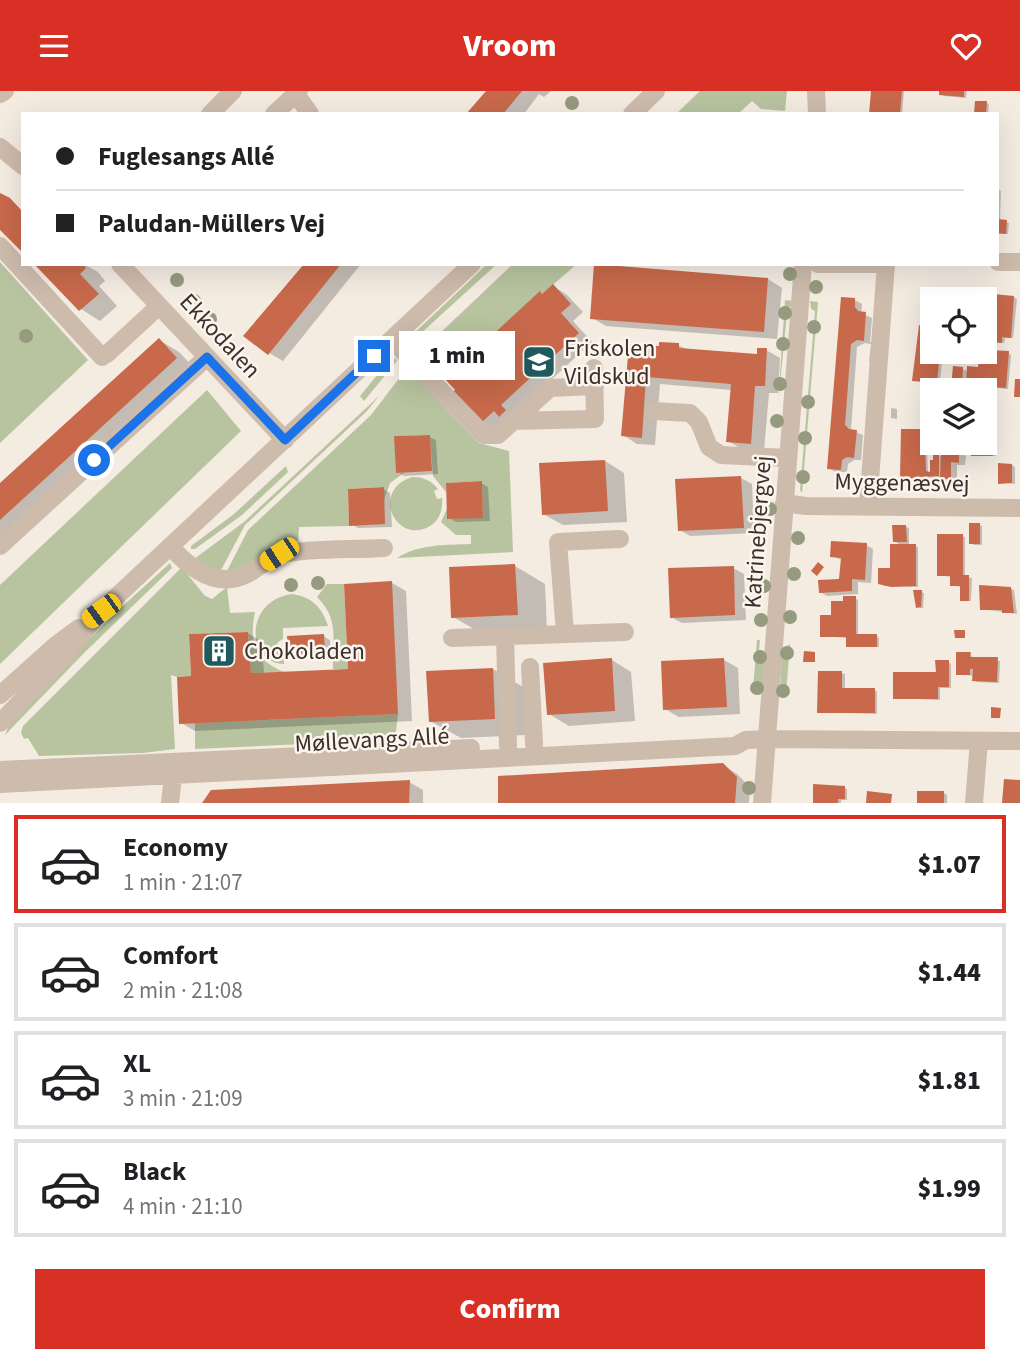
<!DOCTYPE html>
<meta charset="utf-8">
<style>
:root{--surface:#fff;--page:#f2f2f2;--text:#202124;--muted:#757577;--line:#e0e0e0;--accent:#d93025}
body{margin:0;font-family:"Source Sans 3",sans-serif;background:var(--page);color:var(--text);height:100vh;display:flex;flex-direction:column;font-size:26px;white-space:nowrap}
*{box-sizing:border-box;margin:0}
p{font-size:23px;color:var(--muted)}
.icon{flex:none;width:38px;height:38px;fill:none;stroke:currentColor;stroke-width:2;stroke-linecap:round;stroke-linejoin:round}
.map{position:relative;height:712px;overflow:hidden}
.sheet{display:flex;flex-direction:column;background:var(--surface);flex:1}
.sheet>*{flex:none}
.top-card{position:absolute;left:21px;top:21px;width:978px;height:154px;border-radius:0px;box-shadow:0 7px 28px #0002;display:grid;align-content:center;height:154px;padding:0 35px;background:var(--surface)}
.controls{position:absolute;left:920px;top:196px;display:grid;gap:14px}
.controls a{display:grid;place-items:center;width:77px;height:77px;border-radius:0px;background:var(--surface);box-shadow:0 7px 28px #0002;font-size:35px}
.end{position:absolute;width:32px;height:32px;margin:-16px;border:9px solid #1a73e8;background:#fff;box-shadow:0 0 0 4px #fff}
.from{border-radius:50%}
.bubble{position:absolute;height:49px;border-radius:0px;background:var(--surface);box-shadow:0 7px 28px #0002;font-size:23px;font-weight:800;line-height:49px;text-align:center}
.car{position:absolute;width:21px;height:42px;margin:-21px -10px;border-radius:9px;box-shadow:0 0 5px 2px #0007;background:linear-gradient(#f5c518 24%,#345 0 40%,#f5c518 0 76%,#345 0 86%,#f5c518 0)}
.top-card b{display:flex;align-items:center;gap:24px;height:66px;font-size:26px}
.top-card b+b{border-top:2px solid var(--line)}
.top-card i{width:18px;height:18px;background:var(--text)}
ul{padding:12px 0 0;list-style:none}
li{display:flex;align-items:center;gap:21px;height:98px;margin:0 14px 10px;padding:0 21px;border:4px solid var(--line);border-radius:0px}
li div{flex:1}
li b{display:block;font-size:26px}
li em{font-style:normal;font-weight:800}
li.on{border-color:var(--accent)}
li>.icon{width:63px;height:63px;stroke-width:1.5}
.action{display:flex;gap:14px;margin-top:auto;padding:14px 35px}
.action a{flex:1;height:80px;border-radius:0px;background:var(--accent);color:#fff;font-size:28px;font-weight:800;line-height:80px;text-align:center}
header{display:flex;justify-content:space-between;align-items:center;height:91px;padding:0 35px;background:var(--accent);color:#fff;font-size:32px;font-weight:800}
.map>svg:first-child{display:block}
</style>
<header><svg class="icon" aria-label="menu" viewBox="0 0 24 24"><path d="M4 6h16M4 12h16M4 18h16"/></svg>Vroom<svg class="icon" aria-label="heart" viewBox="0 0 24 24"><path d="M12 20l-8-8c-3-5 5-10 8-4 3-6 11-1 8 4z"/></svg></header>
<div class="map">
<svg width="1020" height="712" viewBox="0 0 1020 712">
<rect width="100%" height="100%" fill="#f4ebe1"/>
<!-- green -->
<path fill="#b8c4a0" d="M700,0H787L785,20L761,18L752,10L738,23H676Z
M0,171L88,269L0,352Z
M487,173H497L408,254L409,247Z
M513,173H577L542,203L540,201L470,265L461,254L432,277L420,261Z
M785,209L793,210L787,223L778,313Z
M810,210L818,211L802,402L800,399L815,220L811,218Z
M396,267L397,270L364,310L360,305L387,272Z
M407,277L479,352L509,360L513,461L397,467C419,453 445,454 471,453V444H456L441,431L447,418L448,428L483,426L482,390L446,392V401L433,385L430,344L395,345L396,382H404L390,392L384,409L383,396L348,398L349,435L299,436L298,450L280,451L252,475L227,480L248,439L371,324Z
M207,299L241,340L0,573V494Z
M379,305L367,320L245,434L220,481L206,478L194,468L244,431Z
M286,375L288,381L242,424L195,458H191V455L234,423Z
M412,386C423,386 431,389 438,398L434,400L437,408L442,407C443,418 440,429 430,435C397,455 369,400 412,386Z
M170,472L172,477L84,562L5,644L11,629L34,604L115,522Z
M180,478L184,479L205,505L212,508L227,496L230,522L255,521C249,550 254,569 284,581L251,582L248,541L189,543L191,585L177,586L171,584L175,658L143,662L39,665L28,647L24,648L21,642L23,635Z
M327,493H344L348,578H333C332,549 340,529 317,506Z
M291,503C311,505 322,516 328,535L283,537V548L278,551L276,556L278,562L284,563V573C247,573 243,511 291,503Z
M757,549H760L759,559L764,569L762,602L759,604L754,602L753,599Z
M790,553L786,603H780L782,559Z
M398,623L395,649L195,658V632Z"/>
<!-- shadow -->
<path fill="#0003" d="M488,0H551L544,6L539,3L524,23H469Z
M873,0H904L902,23H871Z
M941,0H967L966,7L944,5L941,3Z
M987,12L989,14L988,23H976Z
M998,98L1001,100L1000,130L1009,132L1008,143H998Z
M36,173H84L98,181L105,190L99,195L117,215L100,230L81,218Z
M306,173H361L283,270L269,262Z
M768,188L782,197L777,248L606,235L592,227Z
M553,195L567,204L583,221L573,230L592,251L496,340L482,331L460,283Z
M950,202L960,204L959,208H949Z
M1014,206L1017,208L1013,247H1005L1004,252L994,251L991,250Z
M855,209L862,213L861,222L872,227L870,251L878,252L872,273L869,271L871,253L865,252L857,256L851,339L863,344L861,369H854L848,373L847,381H835L829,377Z
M159,249L179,261L196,279L0,458V395Z
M678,254L688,259L758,265L766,259L780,267L778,302H769L764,360L742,358L728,350L732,299L660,293L655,354L637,353L623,344L630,255L661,257Z
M933,261H943L940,292L914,289Z
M1008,262L1011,264L1008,298L971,295L965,291L964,297L953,295L963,278L969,281L980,278L989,269Z
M891,317L897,318V328L891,327Z
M903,340L936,352V355H927L928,382H932L938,364L942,366L959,361L966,365L965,374H957V391H949L941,386L922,387V396L909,394V387L902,385Z
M993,345L996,346V365L973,364V354L968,352H985Z
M430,346L436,349L438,383L404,385L398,381Z
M605,370L624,382L627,431L563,434L543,423Z
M1012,374L1015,376V393L1000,391Z
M741,387L752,393L754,442L690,445L680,439Z
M481,392L488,396L490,430L456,431L449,427Z
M383,398L390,402L392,436L358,437L351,433Z
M979,434L982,435V454H974L971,452Z
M906,436L909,437V455L918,456V496L885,495L880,492L892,479L902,455L894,450Z
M962,445L965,446V486L972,487L971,510L962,509L961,496L951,494V486L939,484Z
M866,454L873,458L871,492L858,491V503L827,505L820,501L841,489L842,469L832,465Z
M515,475L545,493L547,541L483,543L453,526Z
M733,477L744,483L746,529L682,532L671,526Z
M392,492L406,500L412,630L195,640L181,632L193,587L248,542L262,551L264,583L350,579Z
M1011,498L1014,499L1017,523L981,518Z
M921,501L924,502L923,517H920L917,515Z
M855,507L858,509V544L876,545L879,547V556H851L848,555V547L822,545L832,526L845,512Z
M323,545L330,549L331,564L296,565L290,562Z
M970,563L973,567L1000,570L999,592L977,591L974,589V585L958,583Z
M612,569L631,581L635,630L569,635L549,623Z
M724,569L738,577L740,623L679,626L665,618Z
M948,571L951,573V597H940V609L895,607L937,583Z
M493,578L523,596L525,644L461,647L430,630Z
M842,582L845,583V598L877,600V623L818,621Z
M722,674L737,683L750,696L749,712H499L500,686Z
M409,691L423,699V712H204L212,700Z
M815,695L844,697L847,698V709H841V712H815Z
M919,702H944L947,704V712H919Z"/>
<!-- building -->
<path fill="#c8694b" d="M486,0H522L503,23H466Z
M871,0H902L900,23H869Z
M939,0H964V6L939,4Z
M975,10H987L986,23H974Z
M0,102L10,107L23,121V162L0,139Z
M998,128L1007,129L1006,143L998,142Z
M34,173H83L86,177L80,183L99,203L79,220Z
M304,173H341L268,264L243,245Z
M594,173L768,187L764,241L590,228Z
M553,193L571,213L561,222L579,242L501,314L506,319L499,326L494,320L480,333L452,302L455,299L445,288L456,278L459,281L465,276L462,272L540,200L542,203Z
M993,203L1014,205L1011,247L1002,246V252L990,251Z
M841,206L855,207V216L858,220L866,221L864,250L857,249L851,253L845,334L849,338L857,339L854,367L847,366L842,369L841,379L827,378Z
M919,234L933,236V261H940L937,292L912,290Z
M159,247L177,267L0,429V392Z
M659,251L679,252V257L757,263V257H767L765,295H755L751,353L726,351L731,293L646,286L642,347L621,345L629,253L659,255Z
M988,259L1009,260L1006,297L966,294L967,275L978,276L979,266L988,267Z
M953,275L963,276L962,296H951Z
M1015,288H1020V306H1014Z
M901,338H933V354H925L926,380L930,381V369H933V362H939V385L920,386V395H907V386H900Z
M985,343H993V365H971V352H985Z
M430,344L432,380L396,382L394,345Z
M941,359H959V372L951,371V388H940Z
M605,369L608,420L542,424L539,372Z
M998,372L1012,373V392L998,393Z
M741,385L744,437L678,440L675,388Z
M482,390L483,427L447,428L446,392Z
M384,396L385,433L349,435L348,398Z
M969,432H980V453H969Z
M892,434H906L907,451H893Z
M937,443H963V484H969V510H960V495H950V485H937Z
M831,450L867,452L865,489L852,488V500L819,502L818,489L839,488L841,467L830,466Z
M890,453H916V495L891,496L878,493V477H890Z
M818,471L824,476L817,485L811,480Z
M515,473L518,524L451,527L449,476Z
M734,475L735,524L670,527L668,477Z
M392,490L398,623L179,633L177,586L191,585L189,543L248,541L251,582L348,578L344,493Z
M979,494L1011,496L1014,522H1002V519H980Z
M913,499H922L921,516L916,517Z
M843,505H856V543H877V556H846V546H820V524H831V510H843Z
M954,539H965V547H955Z
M324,543L325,561L288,563L287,545Z
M804,560L815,561V571H803Z
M956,561H971L970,566H998L997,591L972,590L973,578H970V584H956Z
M612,567L615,620L547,624L543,572Z
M724,567L727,616L663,619L661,570Z
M935,569H949V596H938V608H893V581H936Z
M493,577L495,628L429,631L426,580Z
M818,580H842V597H875V622H817Z
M991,616L1001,617L1000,627H991Z
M723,672L737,686L735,712H498V685Z
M1004,688L1020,689V712H1002Z
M410,689L409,712H202L211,699Z
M813,693L845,695V708H838V712H813Z
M867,700L892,703L891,712H866Z
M917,700H944V712H917Z"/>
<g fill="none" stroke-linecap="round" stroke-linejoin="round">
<!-- minor -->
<path stroke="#cdbbac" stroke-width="18" d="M816,0L817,23
M0,3L5,0
M296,3L310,23
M210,23L233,0
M274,23L299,0
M632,23L656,0
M0,56L23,75
M0,155L102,266
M998,171H1020
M120,173L285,349
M818,173H876
M392,249L484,344H498L550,297L595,295
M107,263L159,215
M653,320L690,322L699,331L709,356L721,364L788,367
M512,330L595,328L594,277
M784,412L806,415L1020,417
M868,416L886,173
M0,455L207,266
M170,455C190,478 218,499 249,482C260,476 270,465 282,463C311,457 353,459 384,457
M565,542L558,451L620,448
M505,545L508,655
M452,547L625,541
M530,576L534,653
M0,604L56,554L79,537
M0,632L65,564L101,520L472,173
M0,679L471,657
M0,693L735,655L746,649L767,648L1020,650
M170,712L173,685
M762,712L803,173
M974,712L979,650"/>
</g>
<!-- trees -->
<g fill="#969b7f">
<circle cx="572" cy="12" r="7"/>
<circle cx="790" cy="183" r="7"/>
<circle cx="177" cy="189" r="7"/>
<circle cx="816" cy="196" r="7"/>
<circle cx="194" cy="210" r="7"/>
<circle cx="785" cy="222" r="7"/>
<circle cx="210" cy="228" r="7"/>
<circle cx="814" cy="236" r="7"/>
<circle cx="26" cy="245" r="7"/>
<circle cx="783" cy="253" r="7"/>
<circle cx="780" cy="293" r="7"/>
<circle cx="808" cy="311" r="7"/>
<circle cx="777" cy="330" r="7"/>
<circle cx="805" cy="347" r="7"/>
<circle cx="803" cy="386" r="7"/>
<circle cx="770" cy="418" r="7"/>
<circle cx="798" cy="447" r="7"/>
<circle cx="794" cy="483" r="7"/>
<circle cx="318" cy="492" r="7"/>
<circle cx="291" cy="494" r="7"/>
<circle cx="764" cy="495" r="7"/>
<circle cx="790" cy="526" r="7"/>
<circle cx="761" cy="529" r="7"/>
<circle cx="787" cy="562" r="7"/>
<circle cx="760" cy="566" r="7"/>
<circle cx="757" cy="597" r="7"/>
<circle cx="783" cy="600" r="7"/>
<circle cx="749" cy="697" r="7"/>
</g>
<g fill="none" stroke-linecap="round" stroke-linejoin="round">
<!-- route -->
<path stroke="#1a73e8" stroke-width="9" d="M94,369L207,266L285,349L374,265"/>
</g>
<!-- icons -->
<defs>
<symbol id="school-square" viewBox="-11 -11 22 22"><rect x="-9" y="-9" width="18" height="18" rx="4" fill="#1f5a5e" stroke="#fbf5ee"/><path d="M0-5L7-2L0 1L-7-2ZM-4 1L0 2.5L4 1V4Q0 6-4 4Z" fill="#fff"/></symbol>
<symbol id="building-square" viewBox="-11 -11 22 22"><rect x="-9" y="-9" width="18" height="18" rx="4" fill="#1f5a5e" stroke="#fbf5ee"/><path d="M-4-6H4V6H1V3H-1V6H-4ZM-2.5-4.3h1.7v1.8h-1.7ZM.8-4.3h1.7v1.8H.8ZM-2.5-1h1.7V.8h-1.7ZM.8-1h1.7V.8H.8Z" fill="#fff"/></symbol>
</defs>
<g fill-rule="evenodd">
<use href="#school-square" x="520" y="252" width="38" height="38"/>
<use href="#building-square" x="200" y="541" width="38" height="38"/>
</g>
<g text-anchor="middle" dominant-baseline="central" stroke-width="5" stroke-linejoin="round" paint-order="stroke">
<!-- street labels -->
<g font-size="24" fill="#3b302b" stroke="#fbf5ee">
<text transform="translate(220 245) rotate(47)">Ekkodalen</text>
<text transform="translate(902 392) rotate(1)">Myggenæsvej</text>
<text transform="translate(758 441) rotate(-86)">Katrinebjergvej</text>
<text transform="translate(372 649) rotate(-3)">Møllevangs Allé</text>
</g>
<!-- poi labels -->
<g font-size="24" fill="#3b302b" stroke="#fbf5ee" text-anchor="start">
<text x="564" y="257">Friskolen<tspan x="564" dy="28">Vildskud</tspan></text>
<text x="244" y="560">Chokoladen</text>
</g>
</g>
</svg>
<div class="controls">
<a><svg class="icon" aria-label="locate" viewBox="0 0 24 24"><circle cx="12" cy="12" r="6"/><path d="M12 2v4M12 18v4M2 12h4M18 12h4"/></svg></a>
<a><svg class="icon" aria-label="layers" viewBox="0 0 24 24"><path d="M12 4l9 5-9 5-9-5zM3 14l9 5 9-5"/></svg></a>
</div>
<i class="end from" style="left:94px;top:369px"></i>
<i class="end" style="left:374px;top:265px"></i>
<div class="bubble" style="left:399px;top:240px;width:116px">1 min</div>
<i class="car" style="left:279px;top:463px;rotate:237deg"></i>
<i class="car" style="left:101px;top:520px;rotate:234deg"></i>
<div class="top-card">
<b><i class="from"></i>Fuglesangs Allé</b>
<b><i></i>Paludan-Müllers Vej</b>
</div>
</div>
<section class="sheet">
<ul>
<li class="on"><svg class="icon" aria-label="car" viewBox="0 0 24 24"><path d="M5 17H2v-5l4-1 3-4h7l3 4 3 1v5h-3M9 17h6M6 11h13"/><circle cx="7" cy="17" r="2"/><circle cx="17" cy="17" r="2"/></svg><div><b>Economy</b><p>1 min · 21:07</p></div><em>$1.07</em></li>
<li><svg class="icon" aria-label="car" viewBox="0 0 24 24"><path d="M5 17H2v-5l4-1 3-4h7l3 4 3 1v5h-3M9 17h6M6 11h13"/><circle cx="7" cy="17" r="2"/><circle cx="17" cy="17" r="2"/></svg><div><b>Comfort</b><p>2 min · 21:08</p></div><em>$1.44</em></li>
<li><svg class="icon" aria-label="car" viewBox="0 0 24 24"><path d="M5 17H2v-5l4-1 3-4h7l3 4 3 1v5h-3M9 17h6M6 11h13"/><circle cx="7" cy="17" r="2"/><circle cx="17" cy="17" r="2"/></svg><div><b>XL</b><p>3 min · 21:09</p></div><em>$1.81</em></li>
<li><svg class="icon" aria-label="car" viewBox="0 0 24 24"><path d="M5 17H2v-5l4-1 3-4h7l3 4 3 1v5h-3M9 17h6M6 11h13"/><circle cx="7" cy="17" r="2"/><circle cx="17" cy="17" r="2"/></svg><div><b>Black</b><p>4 min · 21:10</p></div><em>$1.99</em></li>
</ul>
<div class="action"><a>Confirm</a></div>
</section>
